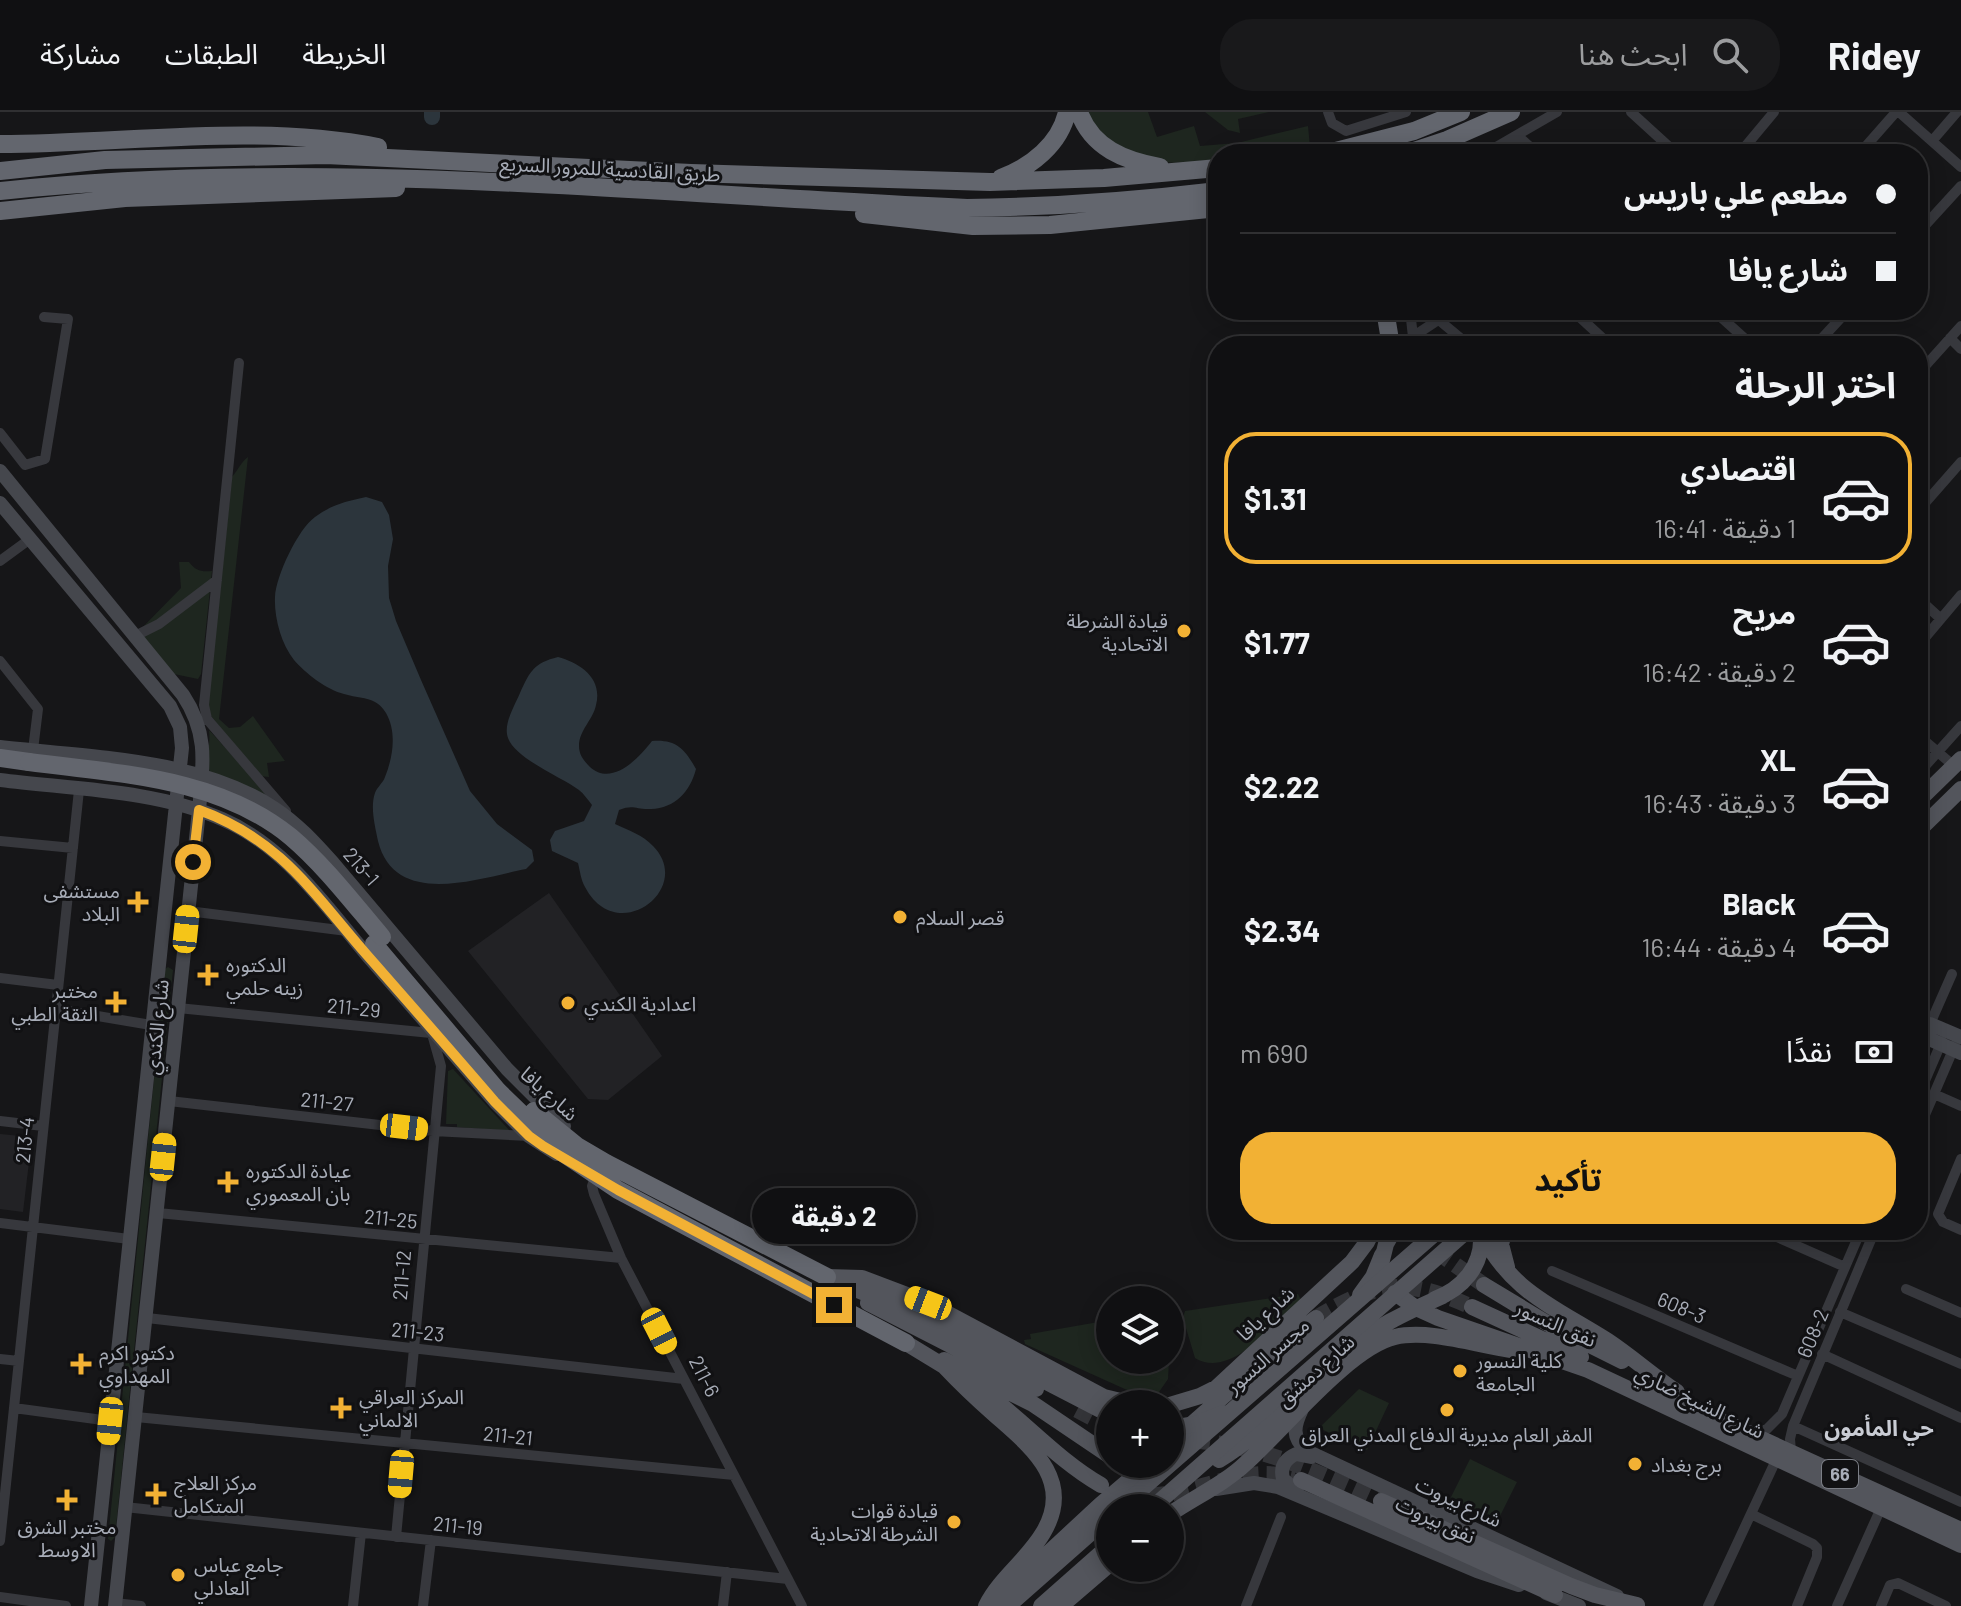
<!DOCTYPE html>
<html lang="ar">
<meta charset="utf-8">
<style>
:root{--surface:#101012;--page:#19191b;--text:#f1f3f6;--muted:#9c9d9f;--line:#303032;--accent:#f2b134}
body{margin:0;font-family:Barlow,"Noto Sans Arabic",sans-serif;background:var(--page);color:var(--text);direction:rtl;height:100vh;display:flex;flex-direction:column;font-size:30px;white-space:nowrap}
*{box-sizing:border-box;margin:0}
p{font-size:26px;color:var(--muted)}
.icon{flex:none;width:44px;height:44px;fill:none;stroke:currentColor;stroke-width:2;stroke-linecap:round;stroke-linejoin:round}
.map{position:relative;flex:1;overflow:hidden;direction:ltr}
.details{position:absolute;left:1208px;top:224px;width:720px;height:904px;display:flex;flex-direction:column;background:var(--surface);border-radius:32px;box-shadow:0 4px 20px #0003,0 0 0 2px var(--line);direction:rtl}
.details>*{flex:none}
.banner{position:absolute;left:1208px;top:32px;width:720px;height:176px;border-radius:32px;box-shadow:0 4px 20px #0003,0 0 0 2px var(--line);direction:rtl;display:grid;align-content:center;height:176px;padding:0 32px;background:var(--surface)}
.fabs{position:absolute;left:1096px;top:1174px;display:grid;gap:16px}
.fabs a{display:grid;place-items:center;width:88px;height:88px;border-radius:50%;background:var(--surface);box-shadow:0 4px 20px #0003,0 0 0 2px var(--line);font-size:40px}
.end{position:absolute;width:36px;height:36px;margin:-18px;border:10px solid #f2b134;background:#111;box-shadow:0 0 0 4px #111}
.from{border-radius:50%}
.bubble{position:absolute;height:56px;border-radius:28px;background:var(--surface);box-shadow:0 4px 20px #0003,0 0 0 2px var(--line);font-size:26px;font-weight:700;line-height:56px;text-align:center;direction:rtl}
.car{position:absolute;width:24px;height:48px;margin:-24px -12px;border-radius:10px;box-shadow:0 0 6px 2px #0007;background:linear-gradient(#f5c518 24%,#345 0 40%,#f5c518 0 76%,#345 0 86%,#f5c518 0)}
.banner b{display:flex;align-items:center;gap:28px;height:76px;font-size:30px}
.banner b+b{border-top:2px solid var(--line)}
.banner i{width:20px;height:20px;background:var(--text)}
ul{padding:0;list-style:none}
li{display:flex;align-items:center;gap:24px;height:132px;margin:0 16px 12px;padding:0 16px;border:4px solid transparent;border-radius:32px}
li div{flex:1}
li b{display:block;font-size:30px}
li em{font-style:normal;font-weight:700}
li.selected{border-color:var(--accent)}
li>.icon{width:72px;height:72px;stroke-width:1.5}
h2{padding:0 32px;font-size:36px;line-height:96px}
.pay{display:flex;align-items:center;gap:20px;height:88px;padding:0 32px;font-size:30px}
.pay p{margin-inline-start:auto}
.primary-button{display:flex;gap:16px;margin-top:auto;padding:16px 32px}
.primary-button a{flex:1;height:92px;border-radius:32px;background:var(--accent);color:#111;font-size:32px;font-weight:700;line-height:92px;text-align:center}
header{display:flex;align-items:center;gap:48px;box-sizing:border-box;height:112px;padding:0 40px;background:var(--surface);border-bottom:2px solid var(--line)}
header strong{font-size:38px}
nav{display:flex;gap:44px;margin-inline-start:auto;font-size:28px}
.search{width:560px;height:72px;background:var(--page);display:flex;align-items:center;gap:20px;box-sizing:border-box;padding:0 28px;border-radius:32px;color:var(--muted);font-size:30px}
.map>svg:first-child{display:block}
</style>
<header>
<strong>Ridey</strong>
<div class="search"><svg class="icon" aria-label="search" viewBox="0 0 24 24"><circle cx="10" cy="10" r="6"/><path d="M15 15l6 6"/></svg>ابحث هنا</div>
<nav><a>الخريطة</a><a>الطبقات</a><a>مشاركة</a></nav>
</header>
<div class="map">
<svg width="1961" height="1494" viewBox="0 0 1961 1494">
<rect width="100%" height="100%" fill="#161618"/>
<!-- built -->
<path fill="#222225" d="M549,781L662,944L608,988L588,987L468,839Z
M0,1022L32,1025L23,1100L0,1097Z"/>
<!-- green -->
<path fill="#1e261f" d="M1088,0H1148L1157,25L1194,14L1200,34L1237,31L1308,14L1310,35L1254,42H1218V47C1200,49 1173,53 1156,49C1128,43 1097,27 1088,0Z
M1205,0H1269L1238,7L1240,21L1228,18Z
M248,345L219,607L229,616L240,615L253,604L285,649L267,651L269,665L260,664L211,604L208,594L232,365C238,358 241,350 248,345Z
M179,450H189C196,459 201,460 212,459L201,562L198,567L174,562L139,519L181,476Z
M209,618L275,690L211,663C205,650 211,633 209,618Z
M168,855L173,858L115,1425L111,1429L108,1427L165,857Z
M453,957L510,1019L457,1015V1012H446L448,959Z
M1298,1182L1301,1188C1276,1211 1230,1268 1195,1246L1183,1206L1185,1199Z
M1110,1208V1248H1169L1168,1267L1159,1280L1144,1282L1127,1278L1025,1232L1024,1228L1031,1227L1030,1222Z
M1359,1277L1389,1291L1367,1338L1319,1316Z
M1470,1347L1517,1370L1496,1412L1449,1389Z"/>
<!-- water -->
<path fill="#2c353c" d="M366,385L382,390L389,403L393,427L388,454L389,486L396,509L421,568L470,679L497,712L532,738L534,749L526,757C479,766 395,797 378,729C375,714 370,695 375,681C377,675 383,671 385,665C393,645 397,620 386,601C376,584 360,587 344,582C327,578 305,561 294,548C281,532 274,505 275,485C276,464 298,417 315,405C331,393 347,389 366,385Z
M558,545C580,551 603,566 596,593C593,608 579,618 579,634C579,643 584,649 590,655C612,675 639,646 652,629C676,627 685,637 696,657C690,680 675,696 651,697C636,698 634,692 619,698L615,712C628,718 643,723 653,734C695,776 617,836 585,775C581,768 580,759 578,751L552,739L550,728L555,719L584,709L592,693C588,688 584,682 579,678C562,665 510,645 507,622C505,609 515,593 520,581C530,559 534,551 558,545Z"/>
<g fill="none" stroke-linecap="round" stroke-linejoin="round">
<!-- river -->
<path stroke="#2c353c" stroke-width="16" d="M432,0V5"/>
<!-- primary-tunnel -->
<path stroke="#333438" stroke-width="16" stroke-dasharray="16 8" stroke-linecap="butt" d="M1423,1118L1447,1147L1484,1173
M1316,1206C1378,1169 1405,1165 1472,1195
M1077,1298L1110,1315
M1170,1327C1255,1330 1306,1355 1381,1389
M1125,1381C1191,1393 1233,1349 1294,1366"/>
<!-- street -->
<path stroke="#37383d" stroke-width="10" d="M1328,0L1332,11L1346,19L1406,0
M1631,0L1677,42
M1899,0L1961,55
M1518,24L1538,42
M1932,29L1957,0
M1484,42L1557,0
M1739,42L1774,0
M1859,42L1896,0
M1918,121L1961,74
M1410,198L1414,234
M1572,198L1611,234
M1713,198L1753,234
M1440,209L1470,234
M1414,224L1453,198
M1950,226L1961,237
M1815,234L1848,198
M1918,262L1961,214
M0,321L25,353L45,347L68,207L44,205
M1918,399L1961,350
M0,449L30,427
M1918,486L1941,507
M135,524L159,512L217,468
M1918,534L1961,483
M0,549L38,597L33,638
M207,607L204,593L239,251
M201,609L207,607L286,699
M1918,623L1954,654
M1918,662L1961,614
M0,729L73,736
M188,799L347,819
M0,866L58,873
M178,896L431,921
M56,897L151,913
M1930,912L1952,862
M1934,982L1961,994
M1918,985L1942,929
M169,989L433,1019L529,1024
M0,1009L43,1014
M1918,1019L1959,924
M1961,1047L1938,1102L1943,1110L1961,1118
M597,1059L592,1074L594,1082L621,1146L802,1494
M158,1101L621,1146
M0,1111L129,1127
M1761,1118L1845,1155
M1552,1159L1798,1264
M1906,1177L1961,1201
M1840,1200L1961,1252
M147,1206L684,1267
M1822,1242L1961,1306
M0,1247L19,1249
M14,1296L110,1309
M136,1305L734,1363
M1793,1314L1961,1390
M1754,1322L1767,1317L1782,1302L1861,1118
M1791,1339L1790,1327L1793,1314L1875,1118
M125,1395L788,1467
M1751,1402L1813,1432L1817,1436V1445L1797,1494
M396,1425L441,954L432,922
M0,1429L79,678
M0,1485L66,1494
M115,1491L141,1494
M353,1494L361,1421
M423,1494L431,1428
M723,1494L727,1460
M1246,1494L1281,1405
M1708,1494L1776,1348
M1837,1494L1881,1396
M1881,1494L1890,1473L1898,1471L1946,1494"/>
<!-- secondary -->
<path stroke="#45474d" stroke-width="14" d="M0,359L183,583C209,622 203,654 199,698L115,1494
M0,391L170,594L180,615L182,636L91,1494
M0,635C89,645 197,646 274,696C297,711 315,731 333,751L507,957L564,1014
M0,668C71,677 156,678 222,707C285,734 324,792 367,843C410,892 453,941 495,990L529,1024L557,1042
M1930,912L1961,925
M1918,922L1961,941
M1302,1297C1294,1314 1291,1325 1307,1339L1617,1484
M1216,1377L1254,1371L1278,1375L1477,1459L1519,1473
M1297,1379L1283,1367C1280,1355 1285,1347 1296,1342L1311,1345
M1546,1481L1579,1494"/>
<!-- primary -->
<path stroke="#53555c" stroke-width="16" d="M1918,689L1961,647
M1918,719L1961,677
M1480,1118C1510,1180 1553,1194 1608,1229C1632,1245 1653,1264 1677,1280
M1505,1118L1501,1132L1507,1155
M1381,1152L1386,1132L1394,1118
M827,1165L862,1166L928,1191L1104,1285L1133,1292
M836,1169L911,1200L1110,1303
M1484,1173L1550,1213L1622,1249
M1395,1181L1416,1196L1438,1206L1588,1258L1961,1433
M1360,1183L1373,1165L1382,1143
M1435,1187C1462,1177 1483,1154 1481,1123
M868,1191L1036,1277
M1472,1195L1581,1245
M906,1231L952,1259
M944,1248L1033,1292L1110,1344
M945,1255C961,1272 978,1288 995,1303C1030,1334 1075,1368 1043,1421C1027,1448 1000,1466 986,1494
M972,1271C1018,1302 1054,1346 1101,1373
M1650,1276L1961,1418
M1170,1293L1200,1284L1216,1276L1352,1150L1367,1130L1373,1118
M1193,1311L1286,1229L1316,1206
M1170,1338L1202,1317
M1219,1348C1265,1321 1300,1276 1341,1242C1371,1217 1407,1200 1443,1184
M1126,1352L1128,1353
M1301,1368L1555,1483
M1381,1389L1571,1474L1595,1483L1637,1493
M1170,1402C1195,1385 1224,1372 1246,1351C1283,1318 1350,1235 1395,1225C1428,1217 1477,1233 1511,1238
M998,1488L1100,1393L1148,1352
M1008,1494L1110,1404
M1041,1494L1110,1433
M1061,1494L1110,1452"/>
<!-- highway -->
<path stroke="#63666e" stroke-width="18" d="M1079,0C1092,36 1125,49 1160,55
M0,32C125,32 254,11 378,35
M1324,42L1414,19L1461,0
M1405,42L1447,28L1511,0
M0,59L105,48L326,43L691,61L990,70L1104,66L1218,56
M1001,66C1031,55 1060,32 1067,0
M0,79C322,45 645,82 967,96C1051,95 1134,89 1218,79
M0,99L125,86L396,76
M864,102L973,114L1050,113L1218,96
M1385,198L1391,234
M0,646L29,650
M374,832L498,979L560,1039L618,1078L906,1231
M534,999L577,1034L606,1051L827,1165"/>
<!-- primary-bridge -->
<path stroke="#53555c" stroke-width="16" d="M1170,1316L1196,1312L1223,1301
M1120,1396L1439,1118
M1152,1396L1468,1118"/>
<!-- highway-bridge -->
<path stroke="#63666e" stroke-width="18" d="M29,650C119,662 218,665 291,725C325,754 353,791 382,825"/>
</g>
<g fill="none" stroke-linecap="round" stroke-linejoin="round">
<!-- route -->
<path stroke="#f2b134" stroke-width="10" d="M193,750L199,698C280,727 313,781 367,843C410,892 453,941 495,990L529,1024L543,1034L618,1078L834,1193"/>
</g>
<!-- markers -->
<g fill="#f2b134" stroke="#111113" stroke-width="3">
<circle cx="1184" cy="519" r="8"/>
<path d="M134 778h8v8h8v8h-8v8h-8v-8h-8v-8h8z"/>
<circle cx="900" cy="805" r="8"/>
<path d="M204 851h8v8h8v8h-8v8h-8v-8h-8v-8h8z"/>
<path d="M112 878h8v8h8v8h-8v8h-8v-8h-8v-8h8z"/>
<circle cx="568" cy="891" r="8"/>
<path d="M224 1058h8v8h8v8h-8v8h-8v-8h-8v-8h8z"/>
<path d="M77 1240h8v8h8v8h-8v8h-8v-8h-8v-8h8z"/>
<circle cx="1460" cy="1259" r="8"/>
<path d="M337 1284h8v8h8v8h-8v8h-8v-8h-8v-8h8z"/>
<circle cx="1447" cy="1298" r="8"/>
<circle cx="1635" cy="1352" r="8"/>
<path d="M152 1370h8v8h8v8h-8v8h-8v-8h-8v-8h8z"/>
<path d="M63 1376h8v8h8v8h-8v8h-8v-8h-8v-8h8z"/>
<circle cx="954" cy="1410" r="8"/>
<circle cx="178" cy="1463" r="8"/>
</g>
<g text-anchor="middle" dominant-baseline="central" stroke-width="6" stroke-linejoin="round" paint-order="stroke">
<!-- shield labels -->
<rect fill="#111113" stroke="#7b7e86" stroke-width="2" x="1822" y="1348" width="36" height="28" rx="6"/>
<g font-size="18" font-weight="bold" fill="#a8adb8">
<text x="1840" y="1362">66</text>
</g>
<!-- street labels -->
<g font-size="20" fill="#a8adb8" stroke="#111113">
<text transform="translate(610 56) rotate(3)">طريق القادسية للمرور السريع</text>
<text transform="translate(362 754) rotate(49)">213-1</text>
<text transform="translate(354 895) rotate(6)">211-29</text>
<text transform="translate(156 915) rotate(-84)">شارع الكندي</text>
<text transform="translate(550 981) rotate(42)">شارع يافا</text>
<text transform="translate(327 989) rotate(6)">211-27</text>
<text transform="translate(24 1028) rotate(-84)">213-4</text>
<text transform="translate(391 1106) rotate(6)">211-25</text>
<text transform="translate(401 1163) rotate(-85)">211-12</text>
<text transform="translate(1682 1195) rotate(23)">608-3</text>
<text transform="translate(1265 1201) rotate(-43)">شارع يافا</text>
<text transform="translate(1556 1211) rotate(24)">نفق النسور</text>
<text transform="translate(418 1219) rotate(6)">211-23</text>
<text transform="translate(1812 1221) rotate(-67)">608-2</text>
<text transform="translate(1267 1243) rotate(-41)">مجسر النسور</text>
<text transform="translate(1315 1258) rotate(-42)">شارع دمشق</text>
<text transform="translate(705 1264) rotate(63)">211-6</text>
<text transform="translate(1700 1289) rotate(26)">شارع الشيخ ضاري</text>
<text transform="translate(508 1323) rotate(6)">211-21</text>
<text transform="translate(1459 1389) rotate(25)">شارع بيروت</text>
<text transform="translate(1436 1407) rotate(25)">نفق بيروت</text>
<text transform="translate(458 1413) rotate(6)">211-19</text>
</g>
<!-- poi labels -->
<g font-size="20" fill="#a8adb8" stroke="#111113" text-anchor="start">
<text x="1168" y="508" text-anchor="end">قيادة الشرطة<tspan x="1168" dy="23">الاتحادية</tspan></text>
<text x="120" y="778" text-anchor="end">مستشفى<tspan x="120" dy="23">البلاد</tspan></text>
<text x="916" y="805">قصر السلام</text>
<text x="226" y="852">الدكتوره<tspan x="226" dy="23">زينه حلمي</tspan></text>
<text x="98" y="878" text-anchor="end">مختبر<tspan x="98" dy="23">الثقة الطبي</tspan></text>
<text x="584" y="891">اعدادية الكندي</text>
<text x="246" y="1058">عيادة الدكتوره<tspan x="246" dy="23">بان المعموري</tspan></text>
<text x="99" y="1240">دكتور اكرم<tspan x="99" dy="23">المهداوي</tspan></text>
<text x="1476" y="1248">كلية النسور<tspan x="1476" dy="23">الجامعة</tspan></text>
<text x="359" y="1284">المركز العراقي<tspan x="359" dy="23">الالماني</tspan></text>
<text x="1447" y="1322" text-anchor="middle">المقر العام مديرية الدفاع المدني العراق</text>
<text x="1651" y="1352">برج بغداد</text>
<text x="174" y="1370">مركز العلاج<tspan x="174" dy="23">المتكامل</tspan></text>
<text x="938" y="1398" text-anchor="end">قيادة قوات<tspan x="938" dy="23">الشرطة الاتحادية</tspan></text>
<text x="67" y="1414" text-anchor="middle">مختبر الشرق<tspan x="67" dy="23">الاوسط</tspan></text>
<text x="194" y="1452">جامع عباس<tspan x="194" dy="23">العادلي</tspan></text>
</g>
<!-- neighbourhood labels -->
<g font-size="22" font-weight="bold" fill="#c9ccd4" stroke="#111113">
<text x="1879" y="1315">حي المأمون</text>
</g>
</g>
</svg>
<div class="fabs">
<a><svg class="icon" aria-label="layers" viewBox="0 0 24 24"><path d="M12 4l9 5-9 5-9-5zM3 14l9 5 9-5"/></svg></a>
<a>+</a>
<a>−</a>
</div>
<i class="end from" style="left:193px;top:750px"></i>
<i class="end" style="left:834px;top:1193px"></i>
<div class="bubble" style="left:752px;top:1076px;width:164px">2 دقيقة</div>
<i class="car" style="left:186px;top:817px;rotate:6deg"></i>
<i class="car" style="left:404px;top:1015px;rotate:97deg"></i>
<i class="car" style="left:163px;top:1045px;rotate:6deg"></i>
<i class="car" style="left:928px;top:1191px;rotate:291deg"></i>
<i class="car" style="left:659px;top:1219px;rotate:153deg"></i>
<i class="car" style="left:110px;top:1309px;rotate:186deg"></i>
<i class="car" style="left:401px;top:1362px;rotate:185deg"></i>
<div class="banner">
<b><i class="from"></i>مطعم علي باريس</b>
<b><i></i>شارع يافا</b>
</div>
<section class="details">
<h2>اختر الرحلة</h2>
<ul>
<li class="selected"><svg class="icon" aria-label="car" viewBox="0 0 24 24"><path d="M5 17H2v-5l4-1 3-4h7l3 4 3 1v5h-3M9 17h6M6 11h13"/><circle cx="7" cy="17" r="2"/><circle cx="17" cy="17" r="2"/></svg><div><b>اقتصادي</b><p>1 دقيقة · 16:41</p></div><em>$1.31</em></li>
<li><svg class="icon" aria-label="car" viewBox="0 0 24 24"><path d="M5 17H2v-5l4-1 3-4h7l3 4 3 1v5h-3M9 17h6M6 11h13"/><circle cx="7" cy="17" r="2"/><circle cx="17" cy="17" r="2"/></svg><div><b>مريح</b><p>2 دقيقة · 16:42</p></div><em>$1.77</em></li>
<li><svg class="icon" aria-label="car" viewBox="0 0 24 24"><path d="M5 17H2v-5l4-1 3-4h7l3 4 3 1v5h-3M9 17h6M6 11h13"/><circle cx="7" cy="17" r="2"/><circle cx="17" cy="17" r="2"/></svg><div><b>XL</b><p>3 دقيقة · 16:43</p></div><em>$2.22</em></li>
<li><svg class="icon" aria-label="car" viewBox="0 0 24 24"><path d="M5 17H2v-5l4-1 3-4h7l3 4 3 1v5h-3M9 17h6M6 11h13"/><circle cx="7" cy="17" r="2"/><circle cx="17" cy="17" r="2"/></svg><div><b>Black</b><p>4 دقيقة · 16:44</p></div><em>$2.34</em></li>
</ul>
<div class="pay"><svg class="icon" aria-label="cash" viewBox="0 0 24 24"><path d="M3 7h18v10H3z"/><circle cx="12" cy="12" r="2"/></svg>نقدًا<p>690 m</p></div>
<div class="primary-button"><a>تأكيد</a></div>
</section>
</div>
